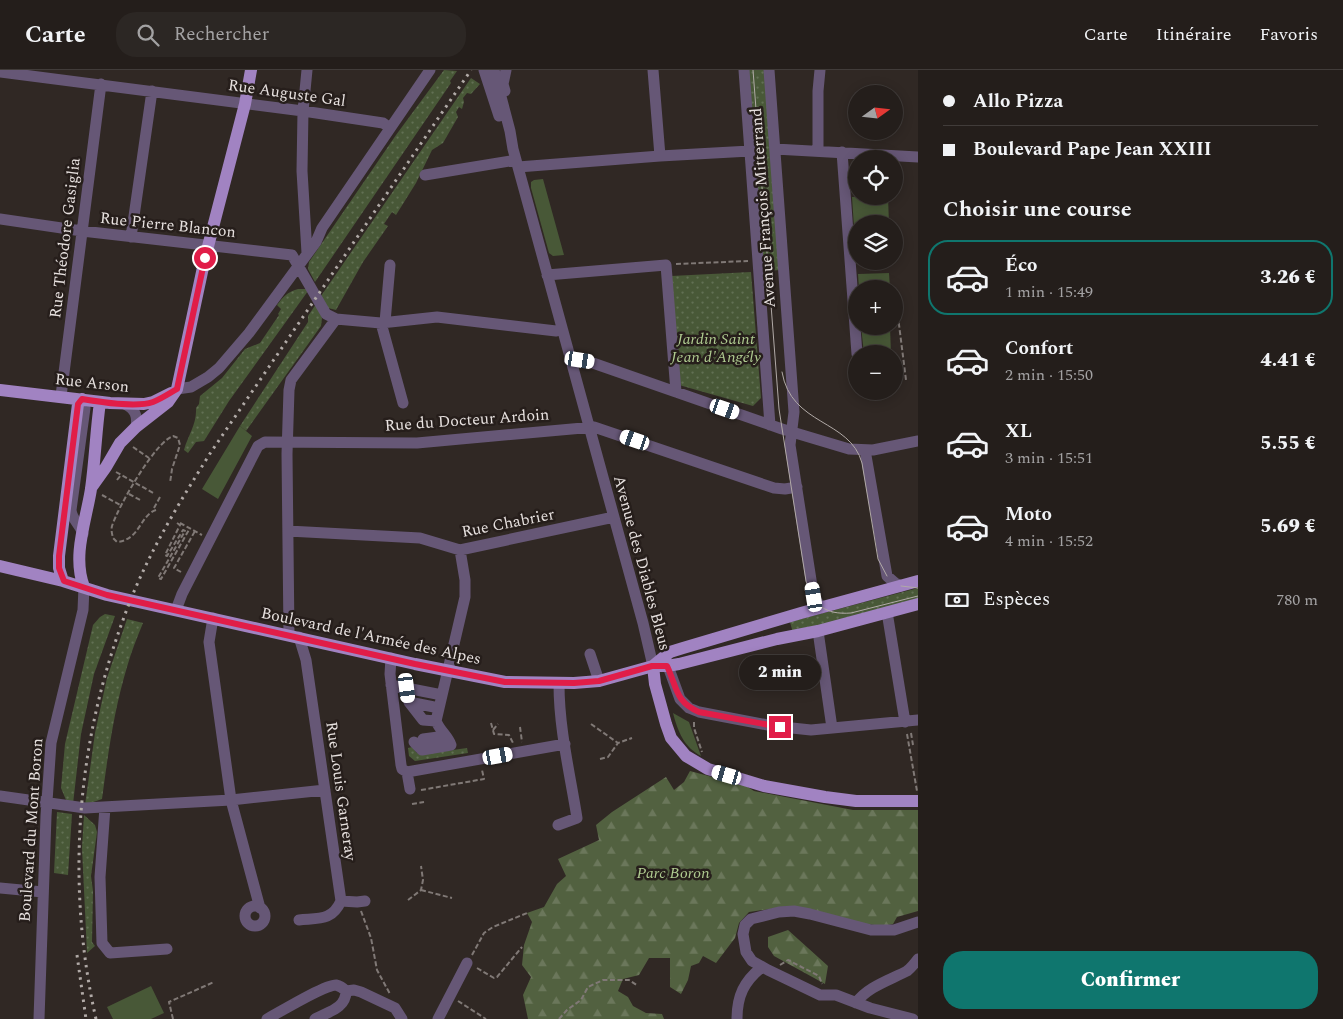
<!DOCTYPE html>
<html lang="fr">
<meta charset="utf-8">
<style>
:root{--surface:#241e1b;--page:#2c2724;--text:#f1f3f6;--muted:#a3a2a3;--line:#413c3a;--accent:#0f766e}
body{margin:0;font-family:Spectral,serif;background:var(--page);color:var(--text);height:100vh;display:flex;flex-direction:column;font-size:19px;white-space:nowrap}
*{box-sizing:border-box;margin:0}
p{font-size:16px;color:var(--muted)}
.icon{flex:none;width:28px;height:28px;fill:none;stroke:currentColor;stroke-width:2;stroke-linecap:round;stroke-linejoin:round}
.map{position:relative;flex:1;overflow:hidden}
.panel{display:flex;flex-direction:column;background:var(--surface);width:425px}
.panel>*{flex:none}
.hud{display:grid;align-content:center;height:110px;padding:0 25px;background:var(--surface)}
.needle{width:32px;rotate:75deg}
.controls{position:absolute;left:848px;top:15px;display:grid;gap:10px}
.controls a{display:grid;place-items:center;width:55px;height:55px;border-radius:50%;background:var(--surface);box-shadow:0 2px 12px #0003,0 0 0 1px var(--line);font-size:25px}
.end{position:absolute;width:22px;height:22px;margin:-11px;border:6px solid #e11d48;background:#fff;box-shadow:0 0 0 2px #fff}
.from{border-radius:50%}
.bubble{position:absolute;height:35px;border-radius:18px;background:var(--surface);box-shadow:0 2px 12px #0003,0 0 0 1px var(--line);font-size:16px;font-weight:800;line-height:35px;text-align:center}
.car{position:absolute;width:15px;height:30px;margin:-15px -8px;border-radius:6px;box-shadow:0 0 4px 1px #0007;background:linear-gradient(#fff 24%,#345 0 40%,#fff 0 76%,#345 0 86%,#fff 0)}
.hud b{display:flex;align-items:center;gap:18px;height:48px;font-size:19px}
.hud b+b{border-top:1px solid var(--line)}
.hud i{width:12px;height:12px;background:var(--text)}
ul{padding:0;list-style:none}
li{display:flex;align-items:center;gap:15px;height:75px;margin:0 10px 8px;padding:0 15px;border:2px solid transparent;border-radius:20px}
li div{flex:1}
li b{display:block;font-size:19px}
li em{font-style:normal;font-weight:800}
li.selected{border-color:var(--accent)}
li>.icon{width:45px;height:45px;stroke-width:1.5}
h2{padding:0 25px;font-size:22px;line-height:60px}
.pay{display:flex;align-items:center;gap:12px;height:55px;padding:0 25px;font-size:19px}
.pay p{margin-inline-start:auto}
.primary-button{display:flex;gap:10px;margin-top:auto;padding:10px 25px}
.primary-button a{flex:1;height:58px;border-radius:20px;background:var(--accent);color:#fff;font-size:20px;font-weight:800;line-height:58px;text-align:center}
header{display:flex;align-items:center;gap:30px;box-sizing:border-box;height:70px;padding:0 25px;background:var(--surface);border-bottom:1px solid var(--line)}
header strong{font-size:24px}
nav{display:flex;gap:28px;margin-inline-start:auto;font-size:18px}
.search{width:350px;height:45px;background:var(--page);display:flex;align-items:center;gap:12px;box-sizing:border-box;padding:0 18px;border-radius:20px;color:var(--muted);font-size:19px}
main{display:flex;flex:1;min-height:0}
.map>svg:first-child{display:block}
</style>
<header>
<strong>Carte</strong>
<div class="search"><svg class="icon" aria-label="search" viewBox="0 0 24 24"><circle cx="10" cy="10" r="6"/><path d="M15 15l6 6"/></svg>Rechercher</div>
<nav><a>Carte</a><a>Itinéraire</a><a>Favoris</a></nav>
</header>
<main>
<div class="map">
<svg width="918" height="949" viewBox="0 0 918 949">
<defs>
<pattern id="grass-dots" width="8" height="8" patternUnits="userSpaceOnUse" patternTransform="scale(1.25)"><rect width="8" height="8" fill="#485837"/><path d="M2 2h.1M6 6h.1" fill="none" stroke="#627054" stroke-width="1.8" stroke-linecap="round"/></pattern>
<pattern id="forest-firs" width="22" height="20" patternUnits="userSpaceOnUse" patternTransform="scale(1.25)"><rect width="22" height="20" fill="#526140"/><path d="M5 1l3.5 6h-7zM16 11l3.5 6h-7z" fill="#6b775b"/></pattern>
</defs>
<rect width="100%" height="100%" fill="#302824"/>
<!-- grass -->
<path fill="url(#grass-dots)" d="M444,0L457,1L450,11L451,13L315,212L308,199L309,192L396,65Z
M747,0H766L781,200L763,201Z
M471,8L480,14L471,24L467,23L463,28L464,32L462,39L459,37L456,42L458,47L443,73L432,80L416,113L396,145L392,142L384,154L388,156L363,192L336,240L328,238L321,226Z
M751,202L761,328L753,336L679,315L671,206Z
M298,219H306L308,221L229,331L204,371L196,372L188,383L184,380C188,365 197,354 196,338L199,334L200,326L222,308L245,279L260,273L279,245L278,244L281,239L277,235C283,227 287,222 298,219Z
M316,234L322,248L321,256L246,361L240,356L308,252V246Z
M918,518V529L793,563L790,552Z
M105,544L115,546L94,604L81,664L73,734L66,730L61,718L65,674L93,555L100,547Z
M127,549L143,553C137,568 131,582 127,597C114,640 108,684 102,729L85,735L95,663L107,608Z
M412,677L417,683L424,684L467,678L468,683L415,691L409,686L408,678Z
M57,742L72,744L68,805L54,803Z
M84,745L95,755L97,762L91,806L93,821L92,872L95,876L87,883L82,778Z"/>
<!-- forest -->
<path fill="url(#forest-firs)" d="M690,701L746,716L754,721L853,740H918V841L897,847L893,854L884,856L865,854L791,836L749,842L739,853L735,868L716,893L703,886L699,893L691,896L688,910L681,924L670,917V888H649L639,905L623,909L618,921L628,927L633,936L646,943L662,944L664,949H528L523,925L531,907L522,895L524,875L532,852L527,843L544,837L557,814L566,806L558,789L599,770L596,755L612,742L666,707L674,720L684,712Z
M788,860L828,896L825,914L774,886L768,877V867Z"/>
<!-- garden -->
<path fill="#485837" d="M543,109L564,185L553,186L549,183L531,118V112L534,110Z
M867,126H888L889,154H856L855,172L852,127Z
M889,203L890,219H859L858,204Z
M861,256H890L891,284H864Z
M240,356L252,366L218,429L202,419Z
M673,643L689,652L701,686C684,677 678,662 673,643Z
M151,916L164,943L151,949H113L107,937Z"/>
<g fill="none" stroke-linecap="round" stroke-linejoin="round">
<!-- path -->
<path stroke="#807976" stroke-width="2" stroke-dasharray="5 2.5" stroke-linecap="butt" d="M676,194L748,191
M895,223L906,310
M133,377L149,388
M116,402L155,424
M117,410L121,405
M129,424L142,431
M102,425L122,436
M154,438L160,427
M156,440C140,445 140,470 117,472L113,468C112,464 111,460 112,456C118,437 155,372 173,366L178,368L180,375L172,399L170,413
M177,453L180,455L165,485L167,486L183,460L185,461L158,508L161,509L190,458
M180,453L202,465
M181,502L174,498L195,461
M694,652V658L702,682
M491,653L494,664L509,665L513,673
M591,654L618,673L632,668
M520,657L522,672
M493,660L498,654
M911,663L913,675
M907,664L917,721
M600,689L608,687L618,673
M421,720L484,709L482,700
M412,734L424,732
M421,820L452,828
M408,830L421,820L423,810L421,796
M361,841L371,868L377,900L390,924
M472,885L484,863L493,857L527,843
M780,895L788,890L819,906L822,914
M477,898L494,908L497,907L522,877
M458,931L486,949
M173,949L169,932L214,912
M559,949L567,940L581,930L588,917L603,910H629L638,916"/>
<!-- minor -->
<path stroke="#665776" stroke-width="11" d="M484,0L499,46
M494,0L510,61L513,79L643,553L653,596
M653,0L660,86
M744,0L770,355
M769,0L794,342L790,375L814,529L822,537
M0,2L303,41L383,53L390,58
M505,21L503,14L506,0
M775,79L918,87
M818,80V21L820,0
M842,82L857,284
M518,97L660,86L750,81
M425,105L516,90
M0,149L82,161L292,185L326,244L336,249L381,253L437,247L556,261L562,259
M131,167L152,21
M307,183L302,101L303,41L307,0
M547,205L666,195L676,322
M385,252L390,195
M381,253L403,333
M570,291L590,292L782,359L849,379L873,380L918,371
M177,319L191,317L208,307L219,298L249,263L316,172L322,158L430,0
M61,326L101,14
M82,329L85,338L71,440C72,450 80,454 83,464
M125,334C135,339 138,346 136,357
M865,380L887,506L895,513L901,516
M288,461L420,468L460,480L614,447
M176,540L182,524L258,376L265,372L417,373L594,357L774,418L785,419L797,417
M887,542L905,652
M213,548L209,572L231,730L260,838
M818,561L832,658
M289,565L287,384L289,320L291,310L336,249
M299,567L306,590L341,831C332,851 319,848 299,850
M590,584L599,611
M391,588L390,604L401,695L402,699L407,702
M665,588L680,629L689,638L699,642L773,656L811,660L918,650
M391,615L442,625
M409,632L423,650L436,651
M409,632L439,638
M423,669L446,666
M414,672L422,680L451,675C448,666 440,661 436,651L465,527V510L460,480
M407,702L565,674
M407,702L410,719
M0,726L85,738L231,730L325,720
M105,737L100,807L102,873L110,883L167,879
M558,755L577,748C570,704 559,659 559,614
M0,818L43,822
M341,831L357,832L365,831
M245 846a10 10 0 1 1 20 0a10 10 0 1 1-20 0Z
M346,921L354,920L361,922L395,938L402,949
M856,933C867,917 890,910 907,901C911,898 915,893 918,889
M39,949L46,746L51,673L83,540L84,517
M267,949C280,942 324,915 336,915C341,916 343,918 346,921C346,939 327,942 315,949
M438,949L467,893
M737,949C737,926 744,911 762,897
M913,949L870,938L836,925H820L768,900L752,891L746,882L743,864L745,855L751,849L779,842L794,841L810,844L871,860H894L918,852"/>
<!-- major -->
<path stroke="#a183c2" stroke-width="12" d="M0,320L110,333L144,334L153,332L171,323
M91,418L106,397L120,373L136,357L168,332L177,319L205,188L245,34L251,0
M0,496L63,511L107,525L415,594L505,612L574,613L599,611L653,596H667L679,594L777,569L818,561L918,534
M63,511L59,498V486L78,334L82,329
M84,517C72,486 86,451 91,419C95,390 96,361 100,332
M653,596L655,614L666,654L671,668L686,686L708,699L764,716L825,727L856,731H918
M653,596L670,582L683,578L801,543L918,511"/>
<!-- tram -->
<path stroke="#b1aaa7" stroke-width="1" d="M753,0L779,339L806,511C813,535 825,545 851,543L918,526
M782,302C791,356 850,349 862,393L878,489L887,506
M901,516L918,518"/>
<!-- rail -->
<path stroke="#b1aaa7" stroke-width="3" stroke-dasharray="2.5 5" stroke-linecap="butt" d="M77,885L86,949
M96,949C66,817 76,677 123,550C144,490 177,436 211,382L471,0"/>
</g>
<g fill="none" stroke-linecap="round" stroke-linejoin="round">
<!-- route -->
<path stroke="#e11d48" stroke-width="6" d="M205,188L177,319C170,323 161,329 153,332C136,338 100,332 82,329L78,334L59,486V498L64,511L107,525L415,594L505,612L574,613L599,611L652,596H667C677,617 675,632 699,642L780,657"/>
</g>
<g text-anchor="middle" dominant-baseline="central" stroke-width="5" stroke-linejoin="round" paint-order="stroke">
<!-- street labels -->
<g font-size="16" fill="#e7e1df" stroke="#261e1b">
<text transform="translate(287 23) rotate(8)">Rue Auguste Gal</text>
<text transform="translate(763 138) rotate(-94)">Avenue François Mitterrand</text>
<text transform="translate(168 155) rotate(6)">Rue Pierre Blancon</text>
<text transform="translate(65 168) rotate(-83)">Rue Théodore Gasiglia</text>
<text transform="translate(92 313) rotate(6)">Rue Arson</text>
<text transform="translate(467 350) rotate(-4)">Rue du Docteur Ardoin</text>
<text transform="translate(508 453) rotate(-11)">Rue Chabrier</text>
<text transform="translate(642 493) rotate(75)">Avenue des Diables Bleus</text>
<text transform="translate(371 566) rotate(12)">Boulevard de l'Armée des Alpes</text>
<text transform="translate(341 721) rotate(82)">Rue Louis Garneray</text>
<text transform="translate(31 760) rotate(-86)">Boulevard du Mont Boron</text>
</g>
<!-- park labels -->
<g font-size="16" font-style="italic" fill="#b0cc91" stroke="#261e1b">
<text x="716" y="269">Jardin Saint<tspan x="716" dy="18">Jean d'Angély</tspan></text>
<text x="673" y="803">Parc Boron</text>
</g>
</g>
</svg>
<div class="controls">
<a><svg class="needle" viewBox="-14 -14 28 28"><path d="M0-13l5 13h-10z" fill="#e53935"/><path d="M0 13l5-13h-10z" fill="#a3a2a3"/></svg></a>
<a><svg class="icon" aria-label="locate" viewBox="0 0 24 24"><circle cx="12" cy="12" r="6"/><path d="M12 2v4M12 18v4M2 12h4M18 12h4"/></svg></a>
<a><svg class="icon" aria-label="layers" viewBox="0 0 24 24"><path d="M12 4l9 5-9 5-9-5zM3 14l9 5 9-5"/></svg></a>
<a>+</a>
<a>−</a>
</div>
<i class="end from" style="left:205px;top:188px"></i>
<i class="end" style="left:780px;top:657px"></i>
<div class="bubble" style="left:739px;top:585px;width:82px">2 min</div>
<i class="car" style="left:580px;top:290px;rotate:99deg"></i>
<i class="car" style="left:725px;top:339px;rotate:109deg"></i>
<i class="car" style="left:635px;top:370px;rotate:289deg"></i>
<i class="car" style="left:814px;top:527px;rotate:351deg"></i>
<i class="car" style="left:407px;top:618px;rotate:173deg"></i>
<i class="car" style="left:498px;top:686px;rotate:80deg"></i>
<i class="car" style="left:727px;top:705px;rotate:286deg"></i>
</div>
<section class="panel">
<div class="hud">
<b><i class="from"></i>Allo Pizza</b>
<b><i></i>Boulevard Pape Jean XXIII</b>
</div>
<h2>Choisir une course</h2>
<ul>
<li class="selected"><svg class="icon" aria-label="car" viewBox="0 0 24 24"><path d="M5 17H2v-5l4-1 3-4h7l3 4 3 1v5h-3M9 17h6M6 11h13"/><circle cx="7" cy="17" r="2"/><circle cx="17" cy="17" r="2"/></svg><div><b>Éco</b><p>1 min · 15:49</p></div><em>3.26 €</em></li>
<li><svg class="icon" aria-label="car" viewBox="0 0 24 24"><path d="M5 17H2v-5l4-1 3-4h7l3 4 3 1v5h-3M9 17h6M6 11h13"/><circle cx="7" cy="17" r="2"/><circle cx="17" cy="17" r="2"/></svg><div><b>Confort</b><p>2 min · 15:50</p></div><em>4.41 €</em></li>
<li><svg class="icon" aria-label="car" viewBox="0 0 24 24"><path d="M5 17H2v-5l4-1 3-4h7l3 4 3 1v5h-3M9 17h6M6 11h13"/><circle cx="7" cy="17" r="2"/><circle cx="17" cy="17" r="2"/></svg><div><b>XL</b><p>3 min · 15:51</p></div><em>5.55 €</em></li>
<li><svg class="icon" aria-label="car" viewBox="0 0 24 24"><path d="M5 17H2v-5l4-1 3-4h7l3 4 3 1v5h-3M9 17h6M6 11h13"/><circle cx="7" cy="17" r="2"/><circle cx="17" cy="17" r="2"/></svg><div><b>Moto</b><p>4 min · 15:52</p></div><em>5.69 €</em></li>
</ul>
<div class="pay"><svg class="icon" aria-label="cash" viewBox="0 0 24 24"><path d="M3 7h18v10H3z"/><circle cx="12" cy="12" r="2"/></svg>Espèces<p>780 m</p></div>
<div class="primary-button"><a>Confirmer</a></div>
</section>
</main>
